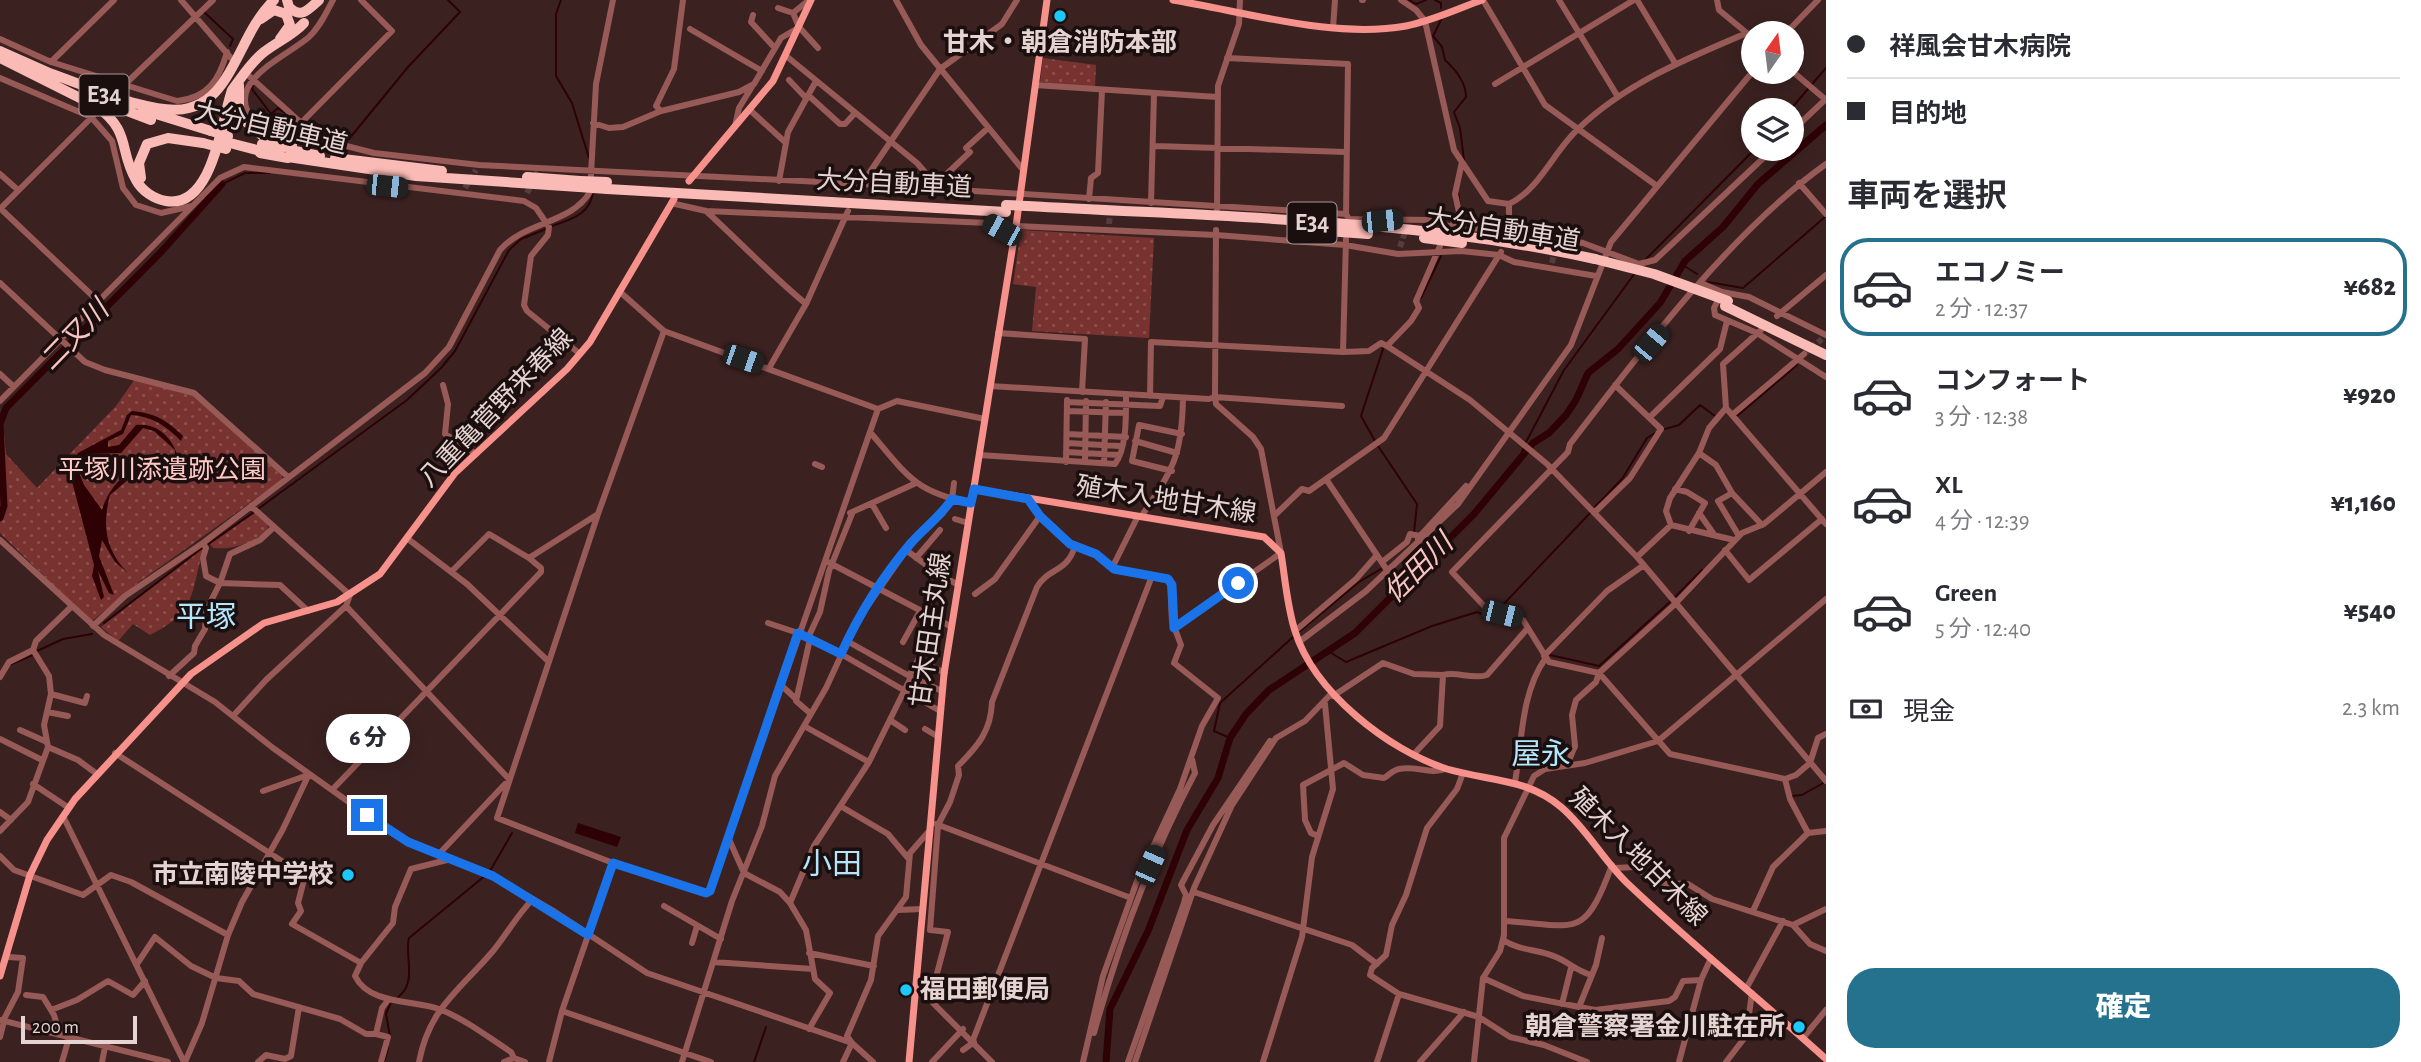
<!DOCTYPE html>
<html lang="ja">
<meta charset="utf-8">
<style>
:root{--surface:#fff;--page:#f2f2f3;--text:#2b2b33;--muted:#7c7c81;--line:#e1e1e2;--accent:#24728d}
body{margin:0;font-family:"Alegreya Sans","Noto Sans JP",sans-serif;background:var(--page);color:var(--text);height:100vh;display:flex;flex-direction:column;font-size:26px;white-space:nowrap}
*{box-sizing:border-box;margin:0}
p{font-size:23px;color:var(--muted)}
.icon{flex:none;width:38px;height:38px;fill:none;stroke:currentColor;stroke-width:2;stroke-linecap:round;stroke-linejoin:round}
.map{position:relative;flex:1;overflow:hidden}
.drawer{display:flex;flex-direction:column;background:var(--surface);width:595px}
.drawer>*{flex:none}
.hud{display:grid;align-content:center;height:154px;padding:0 21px;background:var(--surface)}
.needle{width:46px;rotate:14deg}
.fabs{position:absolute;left:1741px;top:21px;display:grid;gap:14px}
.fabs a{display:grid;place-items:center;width:63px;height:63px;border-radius:50%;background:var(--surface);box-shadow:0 4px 18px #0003;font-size:35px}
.scale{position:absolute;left:21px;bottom:18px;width:116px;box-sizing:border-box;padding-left:7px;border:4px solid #e5d4d2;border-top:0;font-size:19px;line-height:24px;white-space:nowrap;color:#e5d4d2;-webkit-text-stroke:5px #1a0f0e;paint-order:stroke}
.end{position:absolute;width:32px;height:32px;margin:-16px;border:9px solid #1a73e8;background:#fff;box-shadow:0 0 0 4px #fff}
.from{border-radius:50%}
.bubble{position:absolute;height:49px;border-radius:24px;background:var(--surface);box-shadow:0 4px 18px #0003;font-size:23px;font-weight:800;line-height:49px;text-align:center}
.car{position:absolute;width:21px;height:42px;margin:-21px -10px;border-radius:9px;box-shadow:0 0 5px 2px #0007;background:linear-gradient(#222 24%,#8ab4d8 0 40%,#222 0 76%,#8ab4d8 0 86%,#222 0)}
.hud b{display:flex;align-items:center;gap:24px;height:66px;font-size:26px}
.hud b+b{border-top:2px solid var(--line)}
.hud i{width:18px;height:18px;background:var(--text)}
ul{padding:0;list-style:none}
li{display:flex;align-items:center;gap:21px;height:98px;margin:0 14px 10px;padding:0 7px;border:4px solid transparent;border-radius:28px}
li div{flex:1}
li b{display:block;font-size:26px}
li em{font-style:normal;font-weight:800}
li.on{border-color:var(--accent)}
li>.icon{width:63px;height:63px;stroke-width:1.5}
h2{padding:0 21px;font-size:32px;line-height:84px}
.pay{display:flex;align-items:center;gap:18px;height:77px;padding:0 21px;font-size:26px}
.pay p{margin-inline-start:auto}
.button{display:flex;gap:14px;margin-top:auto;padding:14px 21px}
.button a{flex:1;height:80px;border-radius:28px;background:var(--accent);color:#fff;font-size:28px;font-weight:800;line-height:80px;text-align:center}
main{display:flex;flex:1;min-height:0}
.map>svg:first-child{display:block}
</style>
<main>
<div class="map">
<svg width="1826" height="1062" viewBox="0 0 1826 1062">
<defs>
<pattern id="grass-dots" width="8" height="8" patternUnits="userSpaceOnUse" patternTransform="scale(1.75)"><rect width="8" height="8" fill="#783331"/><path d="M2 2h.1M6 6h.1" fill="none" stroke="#8b504e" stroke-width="1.8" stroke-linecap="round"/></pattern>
</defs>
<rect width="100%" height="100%" fill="#3b2221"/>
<!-- grass -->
<path fill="url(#grass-dots)" d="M1043,58L1096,65L1095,88L1040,82Z
M1021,230L1154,238L1149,338L1032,331L1036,287L1013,284Z
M135,379L194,395L282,476V480L139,582L91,622L0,533V433H4L6,454L37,488L116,406Z
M255,513L268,525L267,531C252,543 232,550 213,548L210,544Z
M204,548C189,595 199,610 150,635L133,624L118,641L101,627Z"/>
<!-- water -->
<path fill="#2e0104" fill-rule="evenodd" d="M132,411C154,413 167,420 183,436L181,441C166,426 152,416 131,415L123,434L108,441V447L119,445L136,425C164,422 181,449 180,474L177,475L172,468L150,461L110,495C102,525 105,550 128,573L115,562L102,540L99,556L114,595L109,593L98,571L104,597L101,600L92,576L94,565L69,470L78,453L121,430L127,415ZM143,428L154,431L175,450V463L149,458C127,471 109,486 102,510L84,485L76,465L84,461L86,454L121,453Z
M578,823L621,837L617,847L575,833Z"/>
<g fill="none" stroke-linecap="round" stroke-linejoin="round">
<!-- stream -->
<path stroke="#2e0104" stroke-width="2" d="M561,0L556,14V76L572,103L589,158
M1409,0L1416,4L1426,0
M1435,0L1441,3V8
M204,12L233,39L230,46
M1441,20L1433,36L1442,47L1445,60C1456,70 1466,82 1466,97L1454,112L1460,128L1464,160
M253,85L252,89L271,114L278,131
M1790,110L1826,68
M271,114L278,108L290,117
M315,133L349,139L408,67L460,12L448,0
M222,184L245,173H270
M1458,193L1461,212
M552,226C572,219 591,214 593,191
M1645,260L1755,149
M1683,265L1697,274
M1708,282L1743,288L1825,217
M1421,298L1441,256
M1737,416L1797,365
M1665,429L1679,425L1700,405L1715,416
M1375,441L1361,416L1384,346
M1525,444L1564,370L1635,273
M1378,446L1417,504L1414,533
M1520,458L1523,449
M1595,507L1622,479L1647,438L1655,433
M258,509L407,400L441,368L455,351L509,250L521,239L546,229
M207,545L254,512
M1675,597L1702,570
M1499,609L1592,511
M104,623L202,548
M1300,631L1359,582L1381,569
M37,651L63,639L92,634
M1328,651L1346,662L1432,626L1477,612L1491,617L1494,615
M1550,655L1599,666L1671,601
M9,665L33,655
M1230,738L1214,731L1220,703L1293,637
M1792,796L1802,795L1825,782
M490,871L512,833
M398,997C418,983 404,954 409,938L486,875
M390,1036L386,1014L391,1002
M384,1062L388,1048
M754,1062L766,1027"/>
<!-- river -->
<path stroke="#2e0104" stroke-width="7" d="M0,518L4,506L0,424L6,408L161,252L222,184
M1106,1062L1110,1009L1148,931L1187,830L1218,778L1230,738L1246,714L1269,690L1355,633L1474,514L1533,443L1549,433L1566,415L1576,400L1588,373L1618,349L1660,303L1685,261L1723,227L1758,184L1826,125"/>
<!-- minor-tunnel -->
<path stroke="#543d3c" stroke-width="6" stroke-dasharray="6 3" stroke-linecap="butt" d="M465,188L476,170
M527,193L538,172
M1109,224L1111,208
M1400,247L1406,229
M1552,263L1556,245
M1804,354L1822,339"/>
<!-- minor -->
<path stroke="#985a56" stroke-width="6" d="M181,0L231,58
M896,0L921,45L1024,171
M1362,0H1363
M1401,0L1416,10L1425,21L1454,150L1488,201L1509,204C1539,190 1554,151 1578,129C1626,83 1688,58 1747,33
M1483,0L1545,105L1657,186
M1559,0L1618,97
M1637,0L1675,63
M1717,0L1719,10L1754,39
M778,8L793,13L799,27L818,48
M793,13L809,0
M753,15L751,22L773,46
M1333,28L1335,0
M690,29L762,71
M1786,33L1818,0
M0,39L51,62L177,101C208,98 219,80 227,52
M785,55L917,163L939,188
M1227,58L1348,64L1346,215
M51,62L114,0
M1792,71L1826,100
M249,76L319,139
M0,78L91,117L112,141L123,188L136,205L161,213L192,206
M789,80L806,98
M1495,84L1634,0
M1035,85L1217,97
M117,92L213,0
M808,95L840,124H845L855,113
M661,111L656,106L674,69L683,0
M751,111L785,142
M302,122L392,31L361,0
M593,123L609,128L623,127L661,111L739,92L754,84L781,38L798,28
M735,126L739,108L753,85
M260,128C214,85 285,58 309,37C320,27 326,13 333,0
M1792,131L1826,99
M269,134L319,139L374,153L479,165L861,184L1346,214L1349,219L1430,220L1452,227L1528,232L1583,243L1639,264L1655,260L1773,149
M1155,146L1346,152
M1826,164C1732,231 1641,351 1570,444L1568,452L1452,572L1485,607L1523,620L1549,662L1599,673L1670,754L1785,779L1796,775L1810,763L1818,738L1826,734
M0,174L18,190
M779,181L788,132L816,81
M1799,183L1826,214
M936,184L970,152L966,148L988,128
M857,191L940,69L1002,24L1017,0
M1089,199L1091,178L1098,173L1102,90
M671,203L706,211L989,223L1014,237
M1151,203L1154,95
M0,209L95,114
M1,209L99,302
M1217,209L1218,86L1239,24L1240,0
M706,211C740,242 770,274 806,304
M1016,226L1216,235L1345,245L1398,254L1461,251L1499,255L1514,262L1596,276
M1451,228L1459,212L1455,194L1462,162
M1509,234V204
M0,283L85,362L105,370L194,393L288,477
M1701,283L1722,292L1749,297L1826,335
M619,291L664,331
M1722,292L1714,308L1715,315L1757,333L1826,377
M1777,316L1826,275
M1761,330L1723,364L1726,408L1826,524
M998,333L1085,339L1082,392
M1387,346L1411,321L1419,308L1416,301L1440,246
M1343,352L1346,239
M769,368L806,304L848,211
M0,374L14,387
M443,385L448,404L445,434L476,454
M990,386L1209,399L1215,397L1216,230
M1150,396L1151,342L1343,352L1369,351L1381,343L1387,346L1470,400L1547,464L1637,557L1826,781
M0,401L220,178L244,167L524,201L536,208L549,227L548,235L531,256L524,305L527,311L580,354
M1067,402L1160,406L1163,397
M1726,408L1709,428L1699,453L1670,498L1666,511L1671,525L1734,540
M878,409L664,331L598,514L497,818L613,863L706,893L710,891L878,409L897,401L985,419
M1067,411L1126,413
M1732,415L1804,354
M1650,417L1720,349L1727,321
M870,432C906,474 914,492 971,503
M1067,434L1126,437
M1135,441L1177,453
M1067,443L1120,446
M1066,452L1119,455
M1699,453L1716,465L1732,493L1762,525
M979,455L1115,464C1127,448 1126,416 1126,395
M1066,462L1067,400
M1085,462L1086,401
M1104,463L1106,402
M815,464L822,467
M1172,471L1132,461L1139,425L1182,434
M1326,479L1387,570
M1675,489L1687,492L1705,503L1689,531
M1732,493L1718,501L1739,536
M1029,499L1040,516L1070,544L1096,554L1114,569L1170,580L1172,621L1181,645L1174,663L1218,698L1202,726L1180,789L1137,881L1103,976L1083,1062
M872,504L886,528
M1595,512L1630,478L1661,429L1615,385
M850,513L914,484
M1699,513L1713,533
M1274,516L1302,489L1309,491L1384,438L1501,252
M1141,517C1173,469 1182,457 1183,398
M955,519L968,523
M1420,536L1466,486
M408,539L467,584L548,661
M0,540L104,635L215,702L273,748L395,835L493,876L552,910L647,973L852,1043L873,1062
M203,543L206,548L203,558L206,576L220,583L230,554L260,540L273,528
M906,550L941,576L959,585
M1725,550L1749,580L1822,519
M1637,557L1671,525
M916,558L940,530
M826,561L952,627
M1382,562L1407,542L1410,534L1420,536L1418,539
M1112,568L1138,516
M451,572L489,534L529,558
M975,594L995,579L1040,516
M346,606L508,778
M927,615L929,604
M768,623L798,633L841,654L940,711
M93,626L125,596L203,543L425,373L449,347L500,250C525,221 571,224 590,192L596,84L613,0
M1174,628L1281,553L1261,449L1253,437L1216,404L1215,397L1342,406
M1295,631L1356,579L1377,555
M808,638L820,612L829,571L852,514
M810,639L796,701L811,714
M847,641L911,677
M903,642L920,611
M1299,642L1366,591L1458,504L1571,345L1611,242L1754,70
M1544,656L1607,591L1644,565
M169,676L194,653L195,646L205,629L206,611L220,583L280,585L308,611
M909,676L918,660L945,673
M0,677L9,662L33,650L36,641L71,607
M781,685L796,699
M51,694L85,703L87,696
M1333,696L1383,663L1414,674L1443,675
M47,712L68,716
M233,716L266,680L346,606L350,595L251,506
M890,720L905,730
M804,726L869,762
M925,729L937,736
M20,730L47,742
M0,739L42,760
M48,747L78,760L97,774
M115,753L305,876L298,903L301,911L292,924L361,963
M1414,754L1440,726L1443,675C1457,671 1472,680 1487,675L1527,629
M1567,765L1575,746L1572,715L1576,700L1596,682L1599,673L1674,605L1742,533L1764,524L1826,472
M1463,773L1457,789L1427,828L1406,895L1392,925L1386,955L1372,968L1370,975L1399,994L1479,1017L1510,1037L1544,1045L1587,1062
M1785,779L1790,799L1808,833
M1515,782C1522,742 1521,693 1545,659
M33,784L69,808
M332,790L541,572V568L529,558L598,514
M263,791L308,775
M842,807L888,834L908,858
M0,812L11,820
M63,816L184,1062
M936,824L1131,898
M0,831L28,802L48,747L44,725L51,694L49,676L33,650
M1318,836L1311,833L1305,820L1303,785L1344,763L1363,775L1384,778C1389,775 1393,770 1399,769C1416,765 1429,775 1446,769
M728,837L744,873L780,892L790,903L806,930L815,979L830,993L809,1029
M439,854L505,784
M0,856L14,870L83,895L111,875L131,882L228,935
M451,859L411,869L395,907L393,923L361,963L355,976C369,1005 414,1000 439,1009C465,1019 488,1037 511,1052L514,1058L525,1062
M1614,868L1636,867L1655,883L1688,884L1712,899L1793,925L1810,944L1826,951
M1194,889V892L1352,945L1377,964
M790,903L814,846L869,762L911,677L942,691
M664,906L721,939
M898,910L923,909
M1753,911L1773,867L1808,833L1826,831
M1505,921C1578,926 1584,940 1612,865
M1793,925L1826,909
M1503,940C1522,952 1536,948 1556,957C1570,963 1575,970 1591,975
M692,943L697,926
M809,953L874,966
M713,962L813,969
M137,964L155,937L191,966L216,978L239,981L253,994L340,1019L366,1034H376L382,1008L389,999
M1483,978L1523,996L1595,1010L1669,1001L1675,997L1683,981L1701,980
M1747,987L1783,921
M26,995L43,997L54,1015L60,1035
M1562,1004L1571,968
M1579,1007L1596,965L1602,938
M51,1010L77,1000L108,981L133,995L145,981
M562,1011L711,1062
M0,1020L168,1062
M3,1021L18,992L23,958L8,957
M1094,1033C1119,942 1151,856 1195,773L1192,759
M376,1034L388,1037L381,1062
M0,1037L4,1021
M1803,1038L1826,1010
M973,1040L1152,576
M963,1050L974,1042
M62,1062L69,1038
M102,1062L105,1047
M185,1062L202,1023L228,935L242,902L283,829L309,774
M258,1062L266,1055L285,1059L291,1056L299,1007
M419,1062C429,1008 460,990 493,951C507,934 517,915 533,899
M504,1062L514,1058
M549,1062L562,1011L613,863
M682,1062L732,901L762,826L775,776L826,688L857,621L911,543L943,513L952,499L954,483
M843,1062L852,1043L847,1036L871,980L878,936L906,897L910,853L930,830
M932,1062L963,1029
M992,1062L933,1003L931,996L948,932L930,930L938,825L950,802L959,775L958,766C978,746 991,731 992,702L1037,587C1049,567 1067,573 1075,546
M1128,1062L1184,903L1186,895L1181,885L1213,825L1270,741
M1135,1062L1194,888L1232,805L1276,738L1305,721L1331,694
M1263,1062L1302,937L1312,857L1333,789L1325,704
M1377,1062L1399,994
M1420,1062L1464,1012
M1474,1062L1483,978L1500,951L1504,935V838L1534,776L1545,769L1585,763L1658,741L1826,599
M1679,1062L1701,980L1711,958
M1726,1062L1746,1036L1752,993"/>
<!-- major -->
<path stroke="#f7918b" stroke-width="7" d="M1173,0C1246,12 1333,39 1406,26C1432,21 1457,9 1482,0
M689,181L773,81L811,0
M974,489L1264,537L1281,553C1285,578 1287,606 1295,631C1314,692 1388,750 1447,769C1488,781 1527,778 1561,807C1587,829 1603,860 1627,883C1691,944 1761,1000 1826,1059
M0,976L30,875L47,840L75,799L191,674L264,623L337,602L380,574L455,473L567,369L590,342L674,199
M909,1062L944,674L1016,226L1047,0"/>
<!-- highway -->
<path stroke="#fabbb6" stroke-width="10" d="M287,0L289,7C301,19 308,10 319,0
M261,19L274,10L286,14L290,25L280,39
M0,51L54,75
M0,58L96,106C132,132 118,149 136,180C142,191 154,199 166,201C213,209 221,122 232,90C242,77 251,62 264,52C278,41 292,36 304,23
M49,73C83,84 155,118 189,108C207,103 217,92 226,78C243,51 251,23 274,0
M239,85V116L264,137
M93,98L151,120
M143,110L211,131
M226,142L261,151
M290,150L320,156
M288,157L416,176L579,187
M335,158L442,171
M527,177L580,181
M141,178L139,163L147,144L168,138L203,143
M607,189L1006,212
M1027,206C1216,217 1410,218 1595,259
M1313,230L1368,234
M1424,238L1462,243
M1725,306L1826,355"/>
<!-- highway-bridge -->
<path stroke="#fabbb6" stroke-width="10" d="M211,131L228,136
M264,137L292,145
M203,143L226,149
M262,144L282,148
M260,153L288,158
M580,181L607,182
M579,187L607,189
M1006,205L1027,206
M1595,259L1654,274L1728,301"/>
</g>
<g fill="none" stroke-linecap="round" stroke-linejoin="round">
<!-- route -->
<path stroke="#1a73e8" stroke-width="9" d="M367,815L408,842L493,876L588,935L613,863L706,893L710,891L798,633L841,654C859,614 883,576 911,543C925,527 940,517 952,499L971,503L974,489L1028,499L1040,516L1070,544L1096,554L1114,569L1168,579L1172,585L1174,628L1238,583"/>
</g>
<!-- markers -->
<g fill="#1cc9fc" stroke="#1a0f0e" stroke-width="2.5">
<circle cx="1060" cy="16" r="7"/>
<circle cx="348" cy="875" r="7"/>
<circle cx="906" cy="990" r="7"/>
<circle cx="1799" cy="1027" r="7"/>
</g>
<g text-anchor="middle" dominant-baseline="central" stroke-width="7" stroke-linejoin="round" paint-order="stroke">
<!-- shield labels -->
<g fill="#1a0f0e" stroke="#a89997" stroke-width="2">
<rect x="79.5" y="74.5" width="49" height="41" rx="5"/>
<rect x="1287.5" y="202.5" width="49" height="41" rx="5"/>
</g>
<g font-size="24" font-weight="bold" fill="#e5d4d2">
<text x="104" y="95">E34</text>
<text x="1312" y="223">E34</text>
</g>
<!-- poi labels -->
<g font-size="26" font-weight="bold" fill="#e5d4d2" stroke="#1a0f0e" text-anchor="end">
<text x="1060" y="43" text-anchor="middle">甘木・朝倉消防本部</text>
<text x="334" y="875">市立南陵中学校</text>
<text x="920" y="990" text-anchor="start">福田郵便局</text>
<text x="1785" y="1027">朝倉警察署金川駐在所</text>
</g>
<!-- street labels -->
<g font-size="26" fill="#e5d4d2" stroke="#1a0f0e">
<text transform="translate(271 128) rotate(13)">大分自動車道</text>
<text transform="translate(894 184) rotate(3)">大分自動車道</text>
<text transform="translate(1503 230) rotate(9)">大分自動車道</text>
<text transform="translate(496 408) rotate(-46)">八重亀菅野来春線</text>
<text transform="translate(1166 500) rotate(9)">殖木入地甘木線</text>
<text transform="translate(931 630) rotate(-82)">甘木田主丸線</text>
<text transform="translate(1638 857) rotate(45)">殖木入地甘木線</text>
</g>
<!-- park labels -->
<g font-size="26" fill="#ffc9c5" stroke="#1a0f0e">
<text x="162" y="470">平塚川添遺跡公園</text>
</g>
<!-- water labels -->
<g font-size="28" font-style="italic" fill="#fac5c0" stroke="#1a0f0e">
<text transform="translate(75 336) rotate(-46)">二又川</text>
<text transform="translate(1419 569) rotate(-45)">佐田川</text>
</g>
<!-- quarter labels -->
<g font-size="30" fill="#b3e6fc" stroke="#1a0f0e">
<text x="206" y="618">平塚</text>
<text x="1541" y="755">屋永</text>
<text x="832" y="865">小田</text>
</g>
</g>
</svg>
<div class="fabs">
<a><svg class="needle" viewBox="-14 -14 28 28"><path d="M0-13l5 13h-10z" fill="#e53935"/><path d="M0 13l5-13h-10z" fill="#7c7c81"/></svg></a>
<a><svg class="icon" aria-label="layers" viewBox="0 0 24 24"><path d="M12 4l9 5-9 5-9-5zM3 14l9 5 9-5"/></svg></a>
</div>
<div class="scale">200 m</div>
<i class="end from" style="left:1238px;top:583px"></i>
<i class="end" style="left:367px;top:815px"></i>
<div class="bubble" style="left:326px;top:714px;width:84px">6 分</div>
<i class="car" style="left:387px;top:186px;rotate:96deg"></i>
<i class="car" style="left:1382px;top:221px;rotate:84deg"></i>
<i class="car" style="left:1002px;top:230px;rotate:299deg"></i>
<i class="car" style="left:1651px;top:343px;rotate:40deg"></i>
<i class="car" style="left:743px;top:359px;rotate:109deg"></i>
<i class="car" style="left:1502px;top:614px;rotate:104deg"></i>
<i class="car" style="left:1150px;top:865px;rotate:24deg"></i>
</div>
<section class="drawer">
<div class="hud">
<b><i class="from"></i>祥風会甘木病院</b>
<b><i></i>目的地</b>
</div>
<h2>車両を選択</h2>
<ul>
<li class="on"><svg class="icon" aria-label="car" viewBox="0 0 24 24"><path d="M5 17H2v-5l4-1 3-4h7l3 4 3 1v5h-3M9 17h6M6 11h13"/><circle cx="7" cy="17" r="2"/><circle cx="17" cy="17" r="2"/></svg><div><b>エコノミー</b><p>2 分 · 12:37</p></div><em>¥682</em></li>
<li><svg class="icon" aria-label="car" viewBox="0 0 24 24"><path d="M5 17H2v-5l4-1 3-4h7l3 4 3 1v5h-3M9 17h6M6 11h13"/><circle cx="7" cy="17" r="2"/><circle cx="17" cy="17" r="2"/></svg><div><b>コンフォート</b><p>3 分 · 12:38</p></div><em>¥920</em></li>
<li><svg class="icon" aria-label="car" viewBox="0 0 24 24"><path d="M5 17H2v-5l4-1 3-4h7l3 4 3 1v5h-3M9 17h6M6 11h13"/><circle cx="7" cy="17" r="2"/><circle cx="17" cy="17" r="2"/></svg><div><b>XL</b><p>4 分 · 12:39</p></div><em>¥1,160</em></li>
<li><svg class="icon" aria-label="car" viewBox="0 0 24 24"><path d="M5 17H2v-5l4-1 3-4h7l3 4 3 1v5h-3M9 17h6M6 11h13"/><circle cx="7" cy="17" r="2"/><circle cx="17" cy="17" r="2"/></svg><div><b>Green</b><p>5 分 · 12:40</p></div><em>¥540</em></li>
</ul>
<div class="pay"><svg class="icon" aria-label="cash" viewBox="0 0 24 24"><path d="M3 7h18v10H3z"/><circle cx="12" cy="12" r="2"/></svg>現金<p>2.3 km</p></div>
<div class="button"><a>確定</a></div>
</section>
</main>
